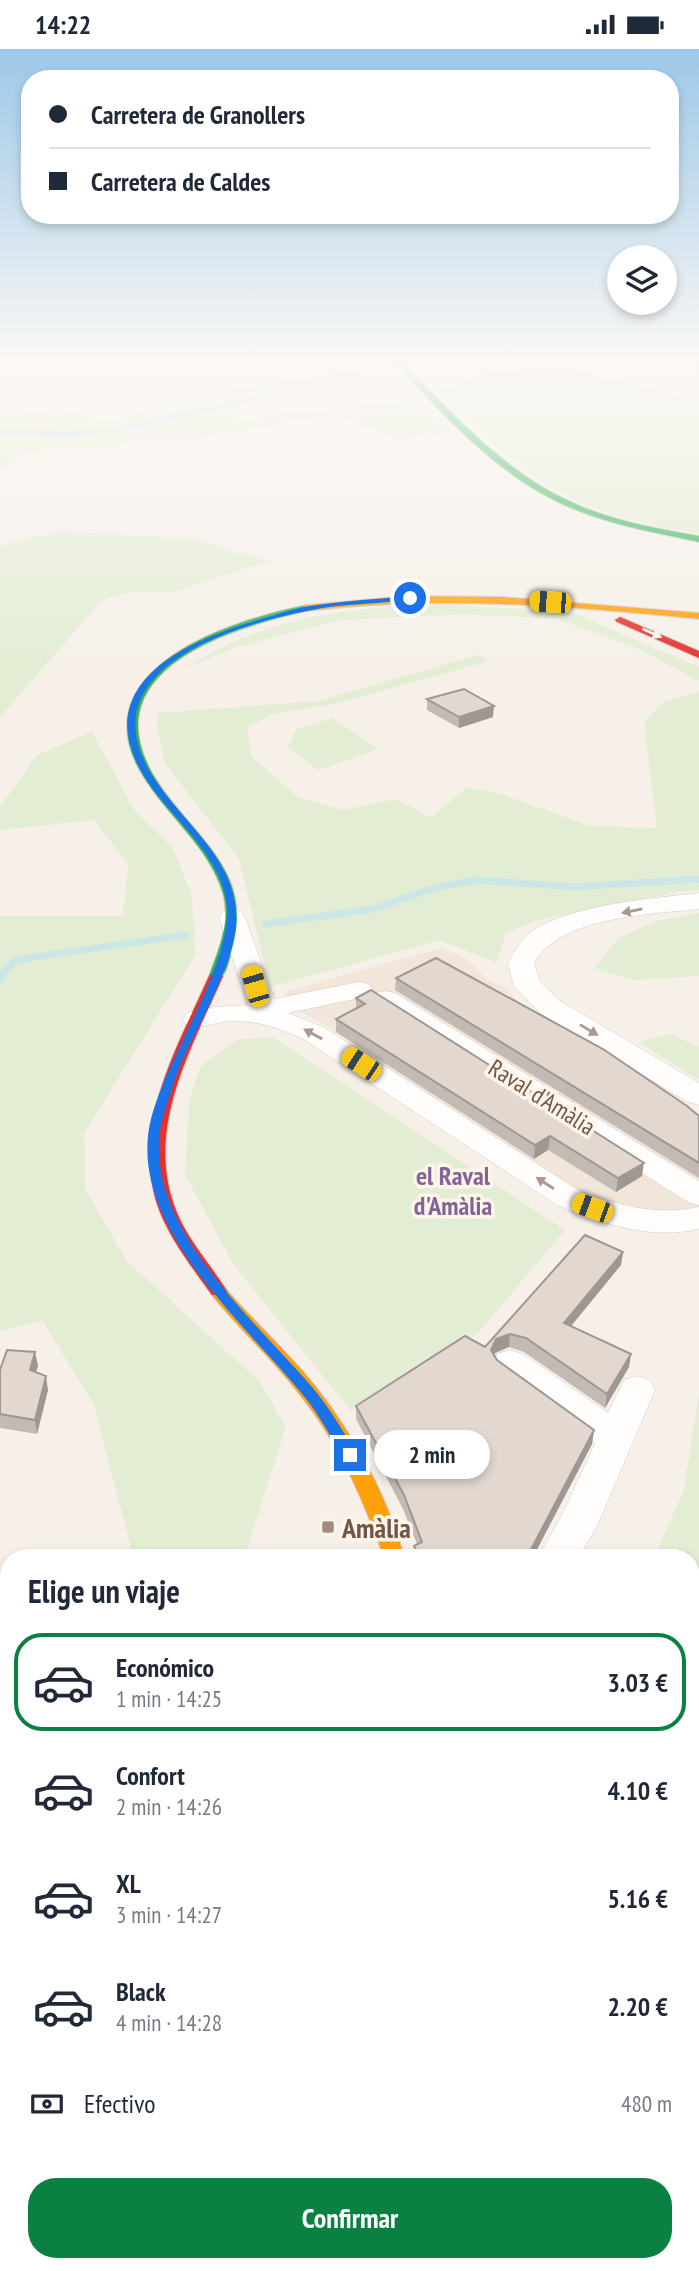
<!DOCTYPE html>
<html lang="es">
<meta charset="utf-8">
<style>
:root{--surface:#fff;--page:#f6f6f7;--text:#1f2937;--muted:#747a83;--line:#e0e1e3;--accent:#0b8043}
body{margin:0;font-family:"PT Sans Narrow",sans-serif;background:var(--page);color:var(--text);height:100vh;display:flex;flex-direction:column;font-size:26px;white-space:nowrap}
*{box-sizing:border-box;margin:0}
p{font-size:23px;color:var(--muted)}
.icon{flex:none;width:38px;height:38px;fill:none;stroke:currentColor;stroke-width:2;stroke-linecap:round;stroke-linejoin:round}
.map{position:relative;flex:1;overflow:hidden}
.sheet{position:absolute;left:0px;top:1500px;width:700px;height:723px;display:flex;flex-direction:column;background:var(--surface);border-radius:28px 28px 0 0;box-shadow:0 4px 10px #0003}
.sheet>*{flex:none}
.top-card{position:absolute;left:21px;top:21px;width:658px;height:154px;border-radius:28px;box-shadow:0 4px 10px #0003;display:grid;align-content:center;height:154px;padding:0 28px;background:var(--surface)}
.fabs{position:absolute;left:607px;top:196px;display:grid;gap:14px}
.fabs a{display:grid;place-items:center;width:70px;height:70px;border-radius:50%;background:var(--surface);box-shadow:0 4px 10px #0003;font-size:35px}
.end{position:absolute;width:32px;height:32px;margin:-16px;border:9px solid #1a73e8;background:#fff;box-shadow:0 0 0 4px #fff}
.from{border-radius:50%}
.bubble{position:absolute;height:49px;border-radius:24px;background:var(--surface);box-shadow:0 4px 10px #0003;font-size:23px;font-weight:800;line-height:49px;text-align:center}
.car{position:absolute;width:21px;height:42px;margin:-21px -10px;border-radius:9px;box-shadow:0 0 5px 2px #0007;background:linear-gradient(#f5c518 24%,#345 0 40%,#f5c518 0 76%,#345 0 86%,#f5c518 0)}
.top-card b{display:flex;align-items:center;gap:24px;height:66px;font-size:26px}
.top-card b+b{border-top:2px solid var(--line)}
.top-card i{width:18px;height:18px;background:var(--text)}
ul{padding:0;list-style:none}
li{display:flex;align-items:center;gap:21px;height:98px;margin:0 14px 10px;padding:0 14px;border:4px solid transparent;border-radius:28px}
li div{flex:1}
li b{display:block;font-size:26px}
li em{font-style:normal;font-weight:800}
li.on{border-color:var(--accent)}
li>.icon{width:63px;height:63px;stroke-width:1.5}
h2{padding:0 28px;font-size:32px;line-height:84px}
.pay{display:flex;align-items:center;gap:18px;height:77px;padding:0 28px;font-size:26px}
.pay p{margin-inline-start:auto}
.button{display:flex;gap:14px;margin-top:auto;padding:14px 28px}
.button a{flex:1;height:80px;border-radius:28px;background:var(--accent);color:#fff;font-size:28px;font-weight:800;line-height:80px;text-align:center}
.status{display:flex;justify-content:space-between;align-items:center;height:49px;padding:0 35px;background:var(--surface);direction:ltr}
.status svg{height:19px;fill:currentColor}
.map>svg:first-child{display:block}
</style>
<div class="status"><b>14:22</b><svg viewBox="0 0 49 12"><path d="M0 12V9h3v3zM5 12V6h3v6zM10 12V3h3v9zM15 12V0h3v12zM26 1h20v11H26zM47 4h2v5h-2z"/></svg></div>
<div class="map">
<svg width="699" height="2222" viewBox="0 0 699 2222">
<rect width="100%" height="100%" fill="#f6f0e9"/>
<!-- residential -->
<path fill="#f2e5d9" d="M441,899L467,910L486,930L503,937L518,953L552,979L646,1029L699,1068V1159L636,1167L571,1139L447,1062L323,974L296,961L284,943Z"/>
<!-- green -->
<path fill="#e3edd3" d="M525,320H569L699,353V485C650,476 595,466 552,439C509,413 474,376 437,343L489,324Z
M355,323L365,328L286,343L238,359L234,366L240,369L415,352L451,382L398,390L333,365L183,392L154,389L105,398L26,403L0,420V366L32,365L57,359L106,371L141,364L156,355L137,340C211,353 281,331 355,323Z
M62,482L194,490L267,512L173,543H133L102,551L0,668V496Z
M455,556L573,564L699,618V632L639,600L557,570L464,565L341,571L233,599L187,619C268,564 360,557 455,556Z
M478,606L489,612L335,655L271,665L247,679L251,707L299,749L343,761L396,750L431,769L467,738L504,746L590,777L657,779L644,673L663,653L699,642V841L677,843L538,871L506,884L497,914L440,891L270,938L239,810L165,714L156,675L158,664L318,652Z
M333,669L378,700L318,721L287,698L297,680Z
M92,683L135,762L172,798L191,843L196,905L84,1084L85,1140L127,1212L259,1332L286,1378L244,1508H125L131,1499L94,1356L42,1271L0,1283V867H123L128,815L94,771L0,781V758L37,706Z
M699,864V927L632,931L594,919L619,889L656,872Z
M672,985L699,998V1031L638,993Z
M274,989L565,1181L479,1283L351,1362L234,1216L185,1126L189,1054L200,1018L238,990Z
M699,1344V1800L691,1795V1508H654L684,1441Z
M691,1959L699,1965V2222H419L420,2214H691Z
M9,2118V2214H235L233,2222H0V2130Z"/>
<g fill="none" stroke-linecap="round" stroke-linejoin="round">
<!-- stream-far2 -->
<path stroke="#cae6e7" stroke-width="4.5" d="M0,383L70,385L110,382L254,350"/>
<!-- stream-far1 -->
<path stroke="#cae6e7" stroke-width="7" d="M266,875L373,860L434,839L477,831L575,838L699,830
M1,928L13,913L34,908L186,886"/>
<!-- stream -->
<path stroke="#cae6e7" stroke-width="10" d="M0,929L2,926"/>
<defs>
<path id="street" d="M699,844V860C652,865 557,868 534,915L541,934L560,952L699,1034V1056L688,1053L540,964L514,937L508,915C514,902 522,889 534,881C572,856 654,849 699,844Z
M232,860L241,863L245,868L274,950L359,933L369,935L373,941L369,947L288,964L325,979L581,1143C621,1157 657,1167 699,1158V1180C650,1191 604,1175 559,1157L305,991C281,980 258,971 231,972C215,973 202,980 187,976L183,970L187,964L214,958L248,956L219,868L223,863Z
M385,942L395,944L699,1132V1156L688,1153L375,956L371,950L375,944Z
M510,1301L523,1305L608,1364L624,1331L637,1327L650,1331L655,1341L598,1475L579,1508H538L561,1468L595,1394L497,1323L492,1314L497,1305Z"/>
<path id="fast" d="M394,313H401C452,363 500,419 565,450C607,471 654,479 699,487V493C652,483 604,475 560,454C496,424 442,365 394,313Z
M307,556L312,559L310,561C235,578 93,618 152,724C187,785 256,818 232,900C229,910 227,928 216,931L211,930L209,927C219,901 231,872 223,844C209,797 166,766 142,725C79,620 231,571 307,556Z
M319,2214H347L346,2222H318Z"/>
<path id="slow" d="M405,547L503,548L699,564V570C568,557 439,546 307,562L302,559L307,556Z
M218,1236L224,1238C253,1272 287,1302 315,1337C354,1386 388,1448 404,1508H384C363,1451 340,1395 301,1347C274,1311 240,1281 212,1246L209,1242L212,1238Z"/>
<path id="jam" d="M620,568L699,602V609L617,573L615,571Z
M216,923L223,927C192,999 146,1076 174,1156C185,1188 209,1213 227,1242L224,1246H212C192,1218 168,1188 157,1155C132,1075 177,999 209,927Z"/>
</defs>
<!-- street casing -->
<use href="#street" stroke="#d4cbc6" stroke-width="1"/>
<!-- fast casing -->
<use href="#fast" stroke="#d5cbc6" stroke-width="2"/>
<!-- slow casing -->
<use href="#slow" stroke="#d5cbc6" stroke-width="2"/>
<!-- jam casing -->
<use href="#jam" stroke="#d5cbc6" stroke-width="2"/>
<!-- street -->
<use href="#street" fill="#fefdfc" fill-rule="evenodd"/>
<!-- fast -->
<use href="#fast" fill="#30b455" fill-rule="evenodd"/>
<!-- slow -->
<use href="#slow" fill="#ff9f0a" fill-rule="evenodd"/>
<!-- jam -->
<use href="#jam" fill="#e5322d" fill-rule="evenodd"/>
</g>
<!-- wall -->
<path fill="#c3bab3" d="M688,313H699V321L688,314Z
M427,650L493,668L459,679L427,661Z
M396,929L699,1067V1129L395,941Z
M356,949L642,1127L616,1143L548,1101L534,1110L336,983V970L356,960Z
M623,1203L621,1216L571,1277L629,1318L605,1359L524,1303L509,1298L495,1304L494,1306L497,1311L594,1381L592,1395L533,1508H414V1497L417,1495L403,1460L356,1370V1357L485,1298Z
M35,1303L38,1317L36,1323L48,1341L37,1385L0,1379V1321Z"/>
<!-- shaded-wall -->
<path fill="#9f9792" d="M494,657L493,668L459,679V668Z
M550,1087L548,1101L534,1110L535,1096Z
M644,1114L642,1127L616,1143L618,1129Z
M623,1203L621,1216L562,1288L564,1274Z
M510,1285L509,1298L495,1304L490,1315L491,1301L496,1290Z
M35,1303L38,1317L32,1335L30,1321Z
M631,1305L629,1318L605,1359L607,1345Z
M46,1327L48,1341L37,1385L35,1371Z
M594,1381L592,1395L533,1508H527Z"/>
<!-- building -->
<path fill="#e3d8d0" stroke="#9f9792" stroke-width="2" d="M464,640L494,657L459,668L427,650Z
M436,909L603,1000L687,1057L699,1067V1114L396,929Z
M371,941L644,1114L618,1129L550,1087L535,1096L336,970L365,955L356,949Z
M585,1186L623,1203L564,1274L631,1305L607,1345L526,1289L510,1285L496,1290L491,1301L497,1311L594,1381L527,1508H420L414,1497L422,1493L404,1446L356,1357L465,1287L485,1298Z
M7,1301L35,1303L30,1321L46,1327L35,1371L0,1365V1321Z"/>
<!-- one-way arrows -->
<defs><path id="oneway-solid" d="M-6-.8H1V-3.2L6.5 0L1 3.2V.8H-6Z" transform="scale(1.75)"/></defs>
<use fill="#fff5e9" href="#oneway-solid" transform="translate(652 584) rotate(24)"/>
<g fill="#ab9891">
<use href="#oneway-solid" transform="translate(632 862) rotate(169)"/>
<use href="#oneway-solid" transform="translate(589 981) rotate(31)"/>
<use href="#oneway-solid" transform="translate(313 985) rotate(-152)"/>
<use href="#oneway-solid" transform="translate(545 1134) rotate(-147)"/>
</g>
<!-- sky -->
<linearGradient id="sky" x2="0" y2="1"><stop stop-color="#9cc8e8"/><stop offset="0.5" stop-color="#fbf8f5"/><stop offset="1" stop-color="#fbf8f5" stop-opacity="0"/></linearGradient>
<rect width="699" height="624" fill="url(#sky)"/>
<!-- route -->
<path fill="#1a73e8" d="M410,547L412,550C377,556 341,554 307,562C226,578 83,623 155,731C183,773 233,809 236,863C239,911 198,973 180,1017C174,1031 170,1046 165,1061C130,1165 252,1268 312,1338C329,1358 344,1383 357,1406L350,1411L345,1410C331,1389 319,1365 303,1346C244,1273 122,1172 152,1066C170,1004 223,928 227,868C231,814 175,773 148,733C85,638 181,594 258,571C275,566 292,560 310,557C343,552 376,550 410,547Z"/>
<!-- markers -->
<rect fill="#a28b81" stroke="#fff5e9" stroke-width="2.5" x="321" y="1471" width="14" height="14" rx="3.5"/>
<g text-anchor="middle" dominant-baseline="central" stroke-width="7" stroke-linejoin="round" paint-order="stroke">
<!-- street labels -->
<g font-size="24" fill="#745549" stroke="#fff5e9">
<text transform="translate(542 1048) rotate(32)">Raval d'Amàlia</text>
</g>
<!-- neighbourhood labels -->
<g font-size="26" font-weight="bold" fill="#836498" stroke="#fff5e9">
<text x="453" y="1126">el Raval<tspan x="453" dy="30">d'Amàlia</tspan></text>
</g>
<!-- near-poi labels -->
<g font-size="28" font-weight="bold" fill="#745549" stroke="#fff5e9" text-anchor="start">
<text x="342" y="1478">Amàlia</text>
</g>
</g>
</svg>
<div class="fabs">
<a><svg class="icon" aria-label="layers" viewBox="0 0 24 24"><path d="M12 4l9 5-9 5-9-5zM3 14l9 5 9-5"/></svg></a>
</div>
<i class="end from" style="left:410px;top:549px"></i>
<i class="end" style="left:350px;top:1406px"></i>
<div class="bubble" style="left:374px;top:1381px;width:116px">2 min</div>
<i class="car" style="left:550px;top:553px;rotate:274deg"></i>
<i class="car" style="left:255px;top:937px;rotate:344deg"></i>
<i class="car" style="left:361px;top:1015px;rotate:303deg"></i>
<i class="car" style="left:592px;top:1159px;rotate:290deg"></i>
<div class="top-card">
<b><i class="from"></i>Carretera de Granollers</b>
<b><i></i>Carretera de Caldes</b>
</div>
<section class="sheet">
<h2>Elige un viaje</h2>
<ul>
<li class="on"><svg class="icon" aria-label="car" viewBox="0 0 24 24"><path d="M5 17H2v-5l4-1 3-4h7l3 4 3 1v5h-3M9 17h6M6 11h13"/><circle cx="7" cy="17" r="2"/><circle cx="17" cy="17" r="2"/></svg><div><b>Económico</b><p>1 min · 14:25</p></div><em>3.03 €</em></li>
<li><svg class="icon" aria-label="car" viewBox="0 0 24 24"><path d="M5 17H2v-5l4-1 3-4h7l3 4 3 1v5h-3M9 17h6M6 11h13"/><circle cx="7" cy="17" r="2"/><circle cx="17" cy="17" r="2"/></svg><div><b>Confort</b><p>2 min · 14:26</p></div><em>4.10 €</em></li>
<li><svg class="icon" aria-label="car" viewBox="0 0 24 24"><path d="M5 17H2v-5l4-1 3-4h7l3 4 3 1v5h-3M9 17h6M6 11h13"/><circle cx="7" cy="17" r="2"/><circle cx="17" cy="17" r="2"/></svg><div><b>XL</b><p>3 min · 14:27</p></div><em>5.16 €</em></li>
<li><svg class="icon" aria-label="car" viewBox="0 0 24 24"><path d="M5 17H2v-5l4-1 3-4h7l3 4 3 1v5h-3M9 17h6M6 11h13"/><circle cx="7" cy="17" r="2"/><circle cx="17" cy="17" r="2"/></svg><div><b>Black</b><p>4 min · 14:28</p></div><em>2.20 €</em></li>
</ul>
<div class="pay"><svg class="icon" aria-label="cash" viewBox="0 0 24 24"><path d="M3 7h18v10H3z"/><circle cx="12" cy="12" r="2"/></svg>Efectivo<p>480 m</p></div>
<div class="button"><a>Confirmar</a></div>
</section>
</div>
